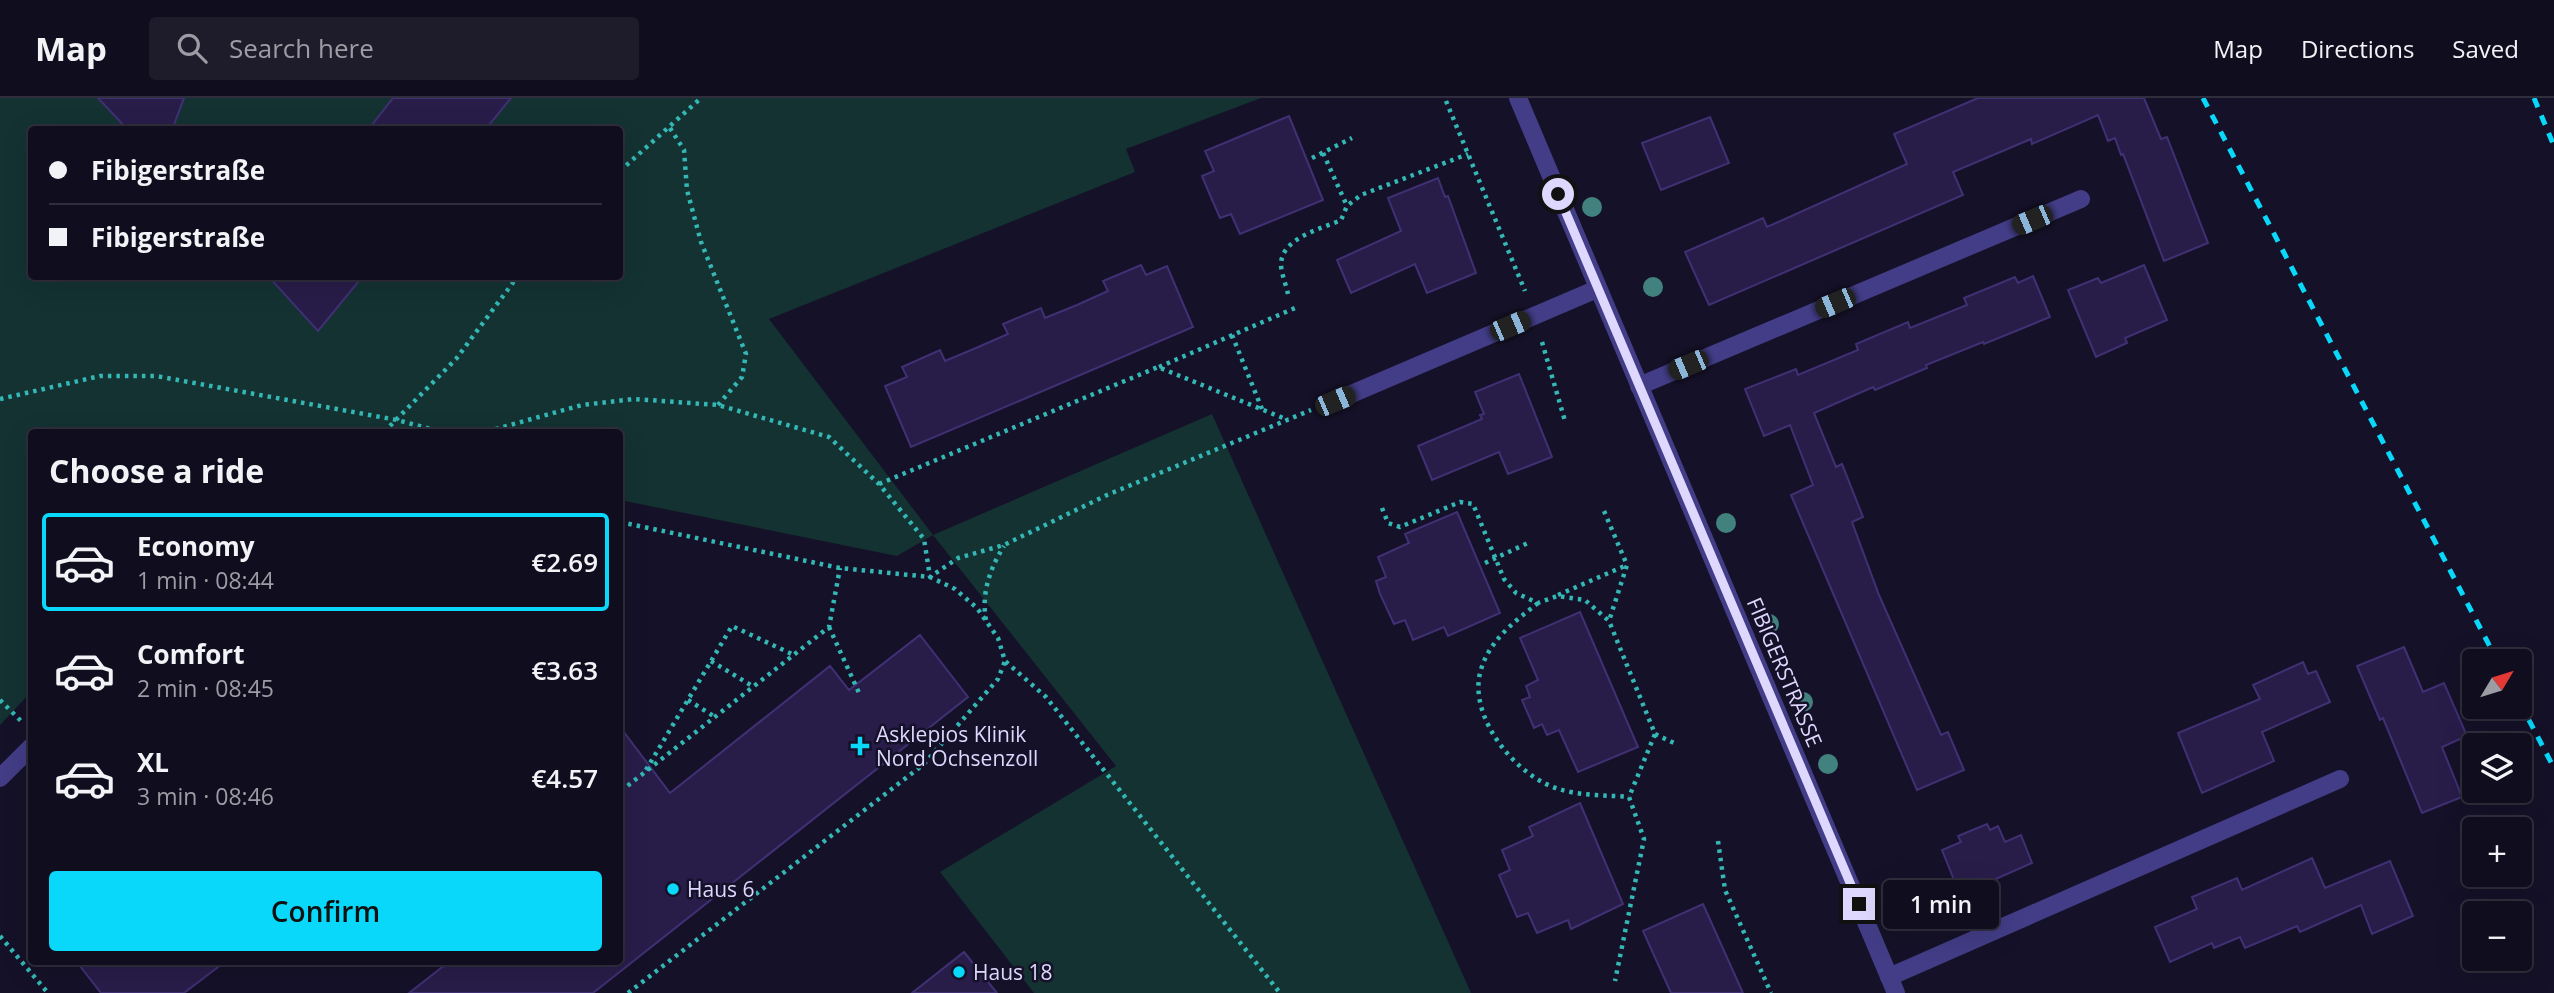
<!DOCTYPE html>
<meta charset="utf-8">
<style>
:root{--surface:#100d1e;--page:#1e1b2b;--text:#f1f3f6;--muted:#9c9ca4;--line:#302d3c;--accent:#09d8fa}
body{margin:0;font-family:"Open Sans",sans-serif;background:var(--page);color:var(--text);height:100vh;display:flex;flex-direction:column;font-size:26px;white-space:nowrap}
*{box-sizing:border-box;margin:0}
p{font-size:23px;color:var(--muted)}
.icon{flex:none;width:38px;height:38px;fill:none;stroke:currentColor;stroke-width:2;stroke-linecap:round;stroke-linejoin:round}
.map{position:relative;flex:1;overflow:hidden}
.sheet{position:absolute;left:28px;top:331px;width:595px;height:536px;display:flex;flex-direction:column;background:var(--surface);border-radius:7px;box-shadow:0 7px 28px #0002,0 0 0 2px var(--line)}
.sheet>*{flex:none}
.top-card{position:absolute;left:28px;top:28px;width:595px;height:154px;border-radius:7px;box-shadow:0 7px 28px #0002,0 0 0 2px var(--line);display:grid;align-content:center;height:154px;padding:0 21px;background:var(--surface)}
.needle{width:46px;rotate:52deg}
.buttons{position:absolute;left:2462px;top:551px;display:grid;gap:14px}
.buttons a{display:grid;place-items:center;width:70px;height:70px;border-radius:7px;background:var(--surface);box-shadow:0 7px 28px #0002,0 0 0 2px var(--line);font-size:35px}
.end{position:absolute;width:32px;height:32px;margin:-16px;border:9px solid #ded8fe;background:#111;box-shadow:0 0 0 4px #111}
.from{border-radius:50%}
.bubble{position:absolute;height:49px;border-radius:7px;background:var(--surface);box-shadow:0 7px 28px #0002,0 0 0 2px var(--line);font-size:23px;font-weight:600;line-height:49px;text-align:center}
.car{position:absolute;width:21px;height:42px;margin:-21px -10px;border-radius:9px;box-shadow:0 0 5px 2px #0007;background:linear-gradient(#222 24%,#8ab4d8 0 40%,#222 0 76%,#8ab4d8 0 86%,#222 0)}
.top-card b{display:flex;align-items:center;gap:24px;height:66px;font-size:26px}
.top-card b+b{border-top:2px solid var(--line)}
.top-card i{width:18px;height:18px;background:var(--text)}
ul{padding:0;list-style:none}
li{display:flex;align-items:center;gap:21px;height:98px;margin:0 14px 10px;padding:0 7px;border:4px solid transparent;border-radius:7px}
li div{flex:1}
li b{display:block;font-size:26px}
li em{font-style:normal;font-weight:600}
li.current{border-color:var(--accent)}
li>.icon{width:63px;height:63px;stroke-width:1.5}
h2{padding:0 21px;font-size:32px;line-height:84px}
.cta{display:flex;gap:14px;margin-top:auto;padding:14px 21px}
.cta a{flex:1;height:80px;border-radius:7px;background:var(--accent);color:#111;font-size:28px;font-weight:600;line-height:80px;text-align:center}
header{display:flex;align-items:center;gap:42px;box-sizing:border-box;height:98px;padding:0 35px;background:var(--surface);border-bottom:2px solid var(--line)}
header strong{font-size:33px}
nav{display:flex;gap:38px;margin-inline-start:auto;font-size:24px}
.search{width:490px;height:63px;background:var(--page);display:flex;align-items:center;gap:18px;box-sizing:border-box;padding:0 24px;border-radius:7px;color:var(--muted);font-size:26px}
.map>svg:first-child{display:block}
</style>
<header>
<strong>Map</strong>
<div class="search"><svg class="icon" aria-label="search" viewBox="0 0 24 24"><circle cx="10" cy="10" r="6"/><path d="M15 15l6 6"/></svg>Search here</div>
<nav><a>Map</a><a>Directions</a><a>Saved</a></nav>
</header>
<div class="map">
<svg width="2554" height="895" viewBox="0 0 2554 895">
<rect width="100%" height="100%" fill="#151128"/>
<!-- green -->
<path fill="#143232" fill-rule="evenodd" d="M0,0H1261L1126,51L1135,74L769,221L933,437L1212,316L1471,895H1034L940,774L1116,668L933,437L897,458L620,402V334H332L314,330L309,334H32L31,594L0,627ZM32,32H620V178H32Z"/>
<!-- building -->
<path fill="#281d49" stroke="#403074" stroke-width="2" d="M98,0H184L172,32H128Z
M393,0H511L485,32H368Z
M1978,0H2144L2161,41L2167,39L2208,145L2164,163L2123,56L2121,57L2115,40L2108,43L2098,17L2032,46L2031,41L1953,74L1963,97L1709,207L1685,154L1763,120L1767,129L1907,66L1894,36Z
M1289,18L1323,102L1240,136L1231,116L1220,120L1207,90L1202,78L1214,73L1205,53Z
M1710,19L1729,65L1661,92L1642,45Z
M1438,80L1445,99L1448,98L1476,175L1427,195L1415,166L1351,195L1337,162L1401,133L1388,100Z
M1141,167L1146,177L1167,168L1193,229L911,349L885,288L907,279L902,269L940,252L945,263L976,250L1008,236L1003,226L1041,210L1045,220L1077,207L1108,193L1103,183Z
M2144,167L2167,222L2125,240L2127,245L2096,259L2068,192L2098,180L2101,185Z
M268,178H363L318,233Z
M2033,178L2050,219L1984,246L1983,244L1926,267L1927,270L1875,292L1873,289L1814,315L1836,369L1842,366L1863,419L1852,424L1879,497L1941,637L1948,634L1964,672L1917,692L1791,397L1813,387L1790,327L1764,338L1745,291L1796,271L1798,277L1858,252L1856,246L1908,224L1910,230L1967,207L1964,200L2015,179L2018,185Z
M1519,276L1552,359L1508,376L1499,354L1432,382L1418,348L1482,321L1480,317L1484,316L1475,294Z
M1457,414L1500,515L1448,538L1444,529L1413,542L1405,522L1394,526L1380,496L1376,483L1386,479L1378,459L1409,445L1405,436Z
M1580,514L1638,649L1578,674L1559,632L1547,637L1542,626L1534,630L1522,602L1530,599L1526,588L1538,582L1520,540Z
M920,537L968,599L593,895H409L450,863H620V629L670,695L830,568L849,592Z
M2404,549L2423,594L2444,585L2467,638L2442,649L2462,699L2422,715L2383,620L2380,622L2357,568Z
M2303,564L2308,576L2316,573L2330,604L2262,634L2274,663L2202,695L2178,635L2260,601L2253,587Z
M1580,705L1623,806L1571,831L1568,822L1537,835L1528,815L1517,819L1499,777L1510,772L1502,752L1533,738L1529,729Z
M1987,726L1990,732L1998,728L2005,744L2021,737L2032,765L1960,797L1942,752L1961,744L1958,738Z
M2312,760L2325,790L2390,763L2413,818L2372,836L2361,807L2300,834L2297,828L2245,850L2240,839L2214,850L2212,845L2170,864L2155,829L2197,811L2192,799L2237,780L2242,792Z
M1703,806L1743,895H1671L1643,833Z
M964,854L997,895H912Z
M76,863H226L184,895H101Z"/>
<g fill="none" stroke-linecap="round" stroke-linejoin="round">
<!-- path -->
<path stroke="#33b8b5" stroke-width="4.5" stroke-dasharray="3.5 5" stroke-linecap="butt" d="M1446,3L1525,193
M670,30L684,52L687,92L701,144L746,256L742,279L718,307
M1323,55L1347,108
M1312,60L1352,40
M620,73L701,0
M1288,196C1286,187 1282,177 1281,168C1280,140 1321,131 1341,122L1347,108L1361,97L1468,56
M1232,237L1262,311
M1542,244L1565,323
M1159,269L1295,210
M0,301L100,278H156L397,322L442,334
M384,334L456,261L518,178
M453,334L492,332L582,307L634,301L718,307L829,339L879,386L924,441L930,479L958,460L1004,447L1107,397L1311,312
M879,386L1158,269L1288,322
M1382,410L1388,425L1400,429L1460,404L1473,406L1504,481L1516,495L1538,505L1557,498L1585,502L1609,523L1655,636L1629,699L1644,741L1615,883
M1604,413L1627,467L1609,523
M620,424L840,470L930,479L955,491L977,510L998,540L1005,563L1046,599L1280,895
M1485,465L1530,444
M1558,497L1627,467
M1538,505C1514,524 1488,543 1480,575C1469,621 1517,679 1559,691C1580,698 1607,697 1629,699
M986,522C981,496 990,470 1004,448
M829,529L860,597
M711,563L754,589
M0,602L21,623
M688,602L715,619
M1655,636L1676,646
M646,672L732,528L794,557
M621,693L829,529L840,470
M1718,743L1725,792L1771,895
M0,838L48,895
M628,895L924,666L998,581L1005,563"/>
<!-- service -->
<path stroke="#423d86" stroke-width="18" d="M1639,288L2081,101
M1335,303L1597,191
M0,680L32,648
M1889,879L2340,681"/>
<!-- minor -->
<path stroke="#423d86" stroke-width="18" d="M1518,0L1896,895"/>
<!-- rail -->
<path stroke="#09d8fa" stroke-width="5" stroke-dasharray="10 9" stroke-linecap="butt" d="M2203,0L2498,564
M2534,0L2554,48
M2520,605L2554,670"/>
</g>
<!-- trees -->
<g fill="#41827e">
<circle cx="1592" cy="109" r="10"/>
<circle cx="1653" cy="189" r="10"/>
<circle cx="1726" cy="425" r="10"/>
<circle cx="1769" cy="526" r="10"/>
<circle cx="1803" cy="604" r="10"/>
<circle cx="1828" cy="666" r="10"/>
</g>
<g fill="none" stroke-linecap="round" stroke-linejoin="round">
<!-- route -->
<path stroke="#ded8fe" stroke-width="9" d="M1558,96L1859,806"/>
</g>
<!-- markers -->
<g fill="#09d8fa" stroke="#151128" stroke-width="2.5">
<path d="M856.5 637.5h7v7h7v7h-7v7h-7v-7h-7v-7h7z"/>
<circle cx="673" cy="791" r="7"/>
<circle cx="959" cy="874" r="7"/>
</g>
<g text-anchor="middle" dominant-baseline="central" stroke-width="5" stroke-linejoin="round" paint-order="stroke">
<!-- street labels -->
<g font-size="21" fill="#ded8fe" stroke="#151128">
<text transform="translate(1785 574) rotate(67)">FIBIGERSTRASSE</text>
</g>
<!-- poi labels -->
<g font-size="21" fill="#ded8fe" stroke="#151128" text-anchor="start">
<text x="876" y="636">Asklepios Klinik<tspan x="876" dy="24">Nord Ochsenzoll</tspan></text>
<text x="687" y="791">Haus 6</text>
<text x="973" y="874">Haus 18</text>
</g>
</g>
</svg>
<div class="buttons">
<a><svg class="needle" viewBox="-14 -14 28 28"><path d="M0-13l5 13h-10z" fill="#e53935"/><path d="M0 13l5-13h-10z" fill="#9c9ca4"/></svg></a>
<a><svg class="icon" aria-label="layers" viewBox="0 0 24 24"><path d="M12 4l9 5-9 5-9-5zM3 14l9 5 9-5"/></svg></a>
<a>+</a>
<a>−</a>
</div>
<i class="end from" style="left:1558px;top:96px"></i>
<i class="end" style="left:1859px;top:806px"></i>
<div class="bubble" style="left:1883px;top:782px;width:116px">1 min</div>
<i class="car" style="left:2032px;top:122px;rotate:247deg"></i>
<i class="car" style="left:1835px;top:205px;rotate:247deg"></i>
<i class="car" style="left:1510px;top:228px;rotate:67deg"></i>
<i class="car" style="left:1688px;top:267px;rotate:247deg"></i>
<i class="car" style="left:1335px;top:303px;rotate:67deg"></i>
<div class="top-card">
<b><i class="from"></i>Fibigerstraße</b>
<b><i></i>Fibigerstraße</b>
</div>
<section class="sheet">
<h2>Choose a ride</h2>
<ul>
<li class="current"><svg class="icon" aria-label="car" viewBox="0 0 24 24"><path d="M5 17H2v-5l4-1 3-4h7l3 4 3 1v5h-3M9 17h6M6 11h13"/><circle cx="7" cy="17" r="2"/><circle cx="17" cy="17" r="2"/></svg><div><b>Economy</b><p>1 min · 08:44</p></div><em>€2.69</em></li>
<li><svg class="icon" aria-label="car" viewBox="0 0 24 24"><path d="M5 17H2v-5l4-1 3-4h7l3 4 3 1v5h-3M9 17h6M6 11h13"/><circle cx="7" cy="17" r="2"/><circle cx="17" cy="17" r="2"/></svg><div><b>Comfort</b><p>2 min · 08:45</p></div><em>€3.63</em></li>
<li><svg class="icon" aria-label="car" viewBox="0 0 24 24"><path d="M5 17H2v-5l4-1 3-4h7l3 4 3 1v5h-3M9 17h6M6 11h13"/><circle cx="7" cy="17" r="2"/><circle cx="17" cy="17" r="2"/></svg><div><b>XL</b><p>3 min · 08:46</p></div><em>€4.57</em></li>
</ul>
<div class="cta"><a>Confirm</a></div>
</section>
</div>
